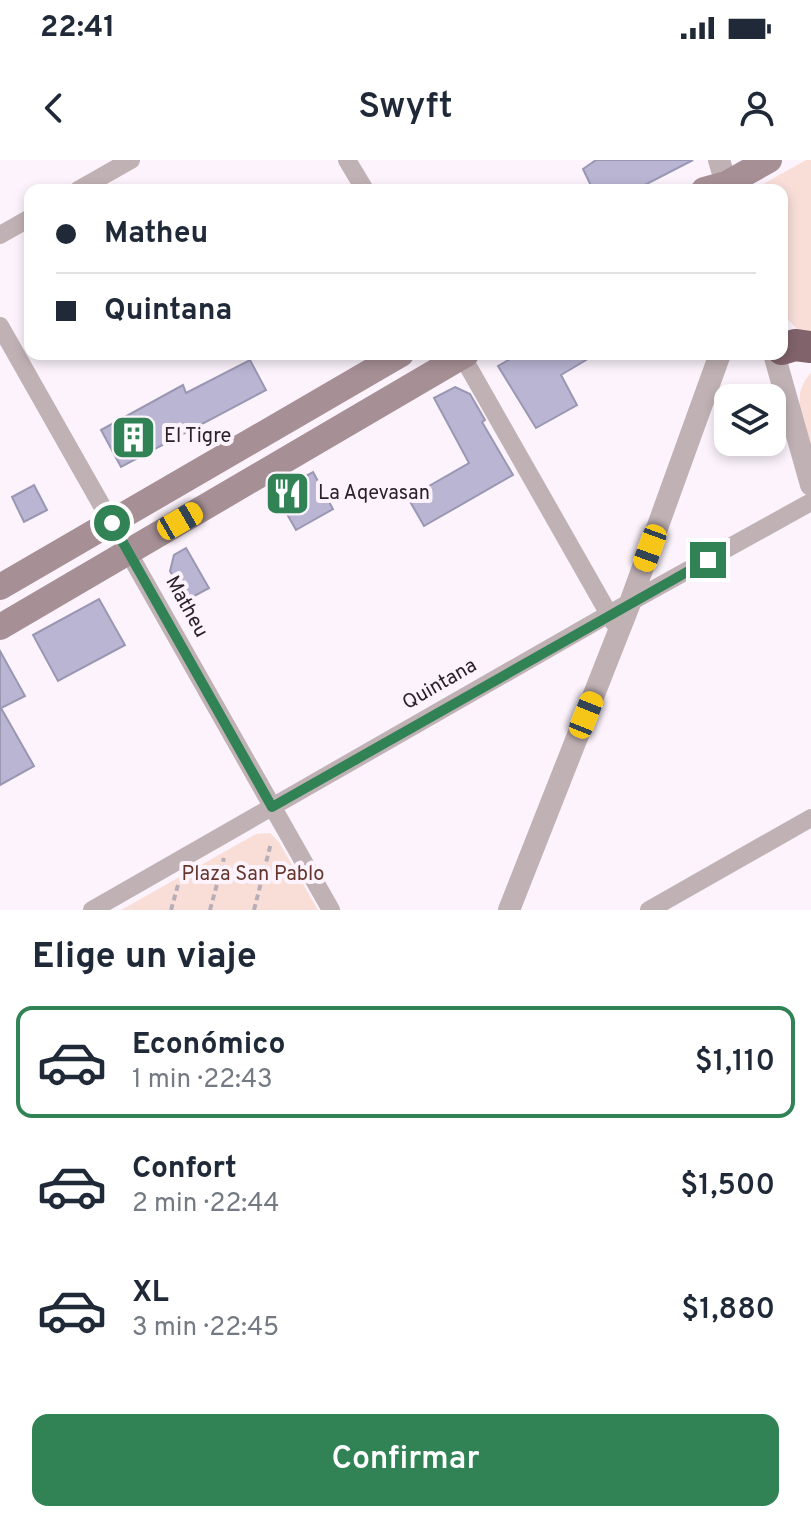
<!DOCTYPE html>
<html lang="es">
<meta charset="utf-8">
<style>
:root{--surface:#fff;--page:#f2f2f3;--text:#1f2937;--muted:#747a83;--line:#e0e1e3;--accent:#318355}
body{margin:0;font-family:Overpass,sans-serif;background:var(--page);color:var(--text);height:100vh;display:flex;flex-direction:column;font-size:30px;white-space:nowrap}
*{box-sizing:border-box;margin:0}
p{font-size:26px;color:var(--muted)}
.icon{flex:none;width:44px;height:44px;fill:none;stroke:currentColor;stroke-width:2;stroke-linecap:round;stroke-linejoin:round}
.map{position:relative;height:750px;overflow:hidden}
.panel{display:flex;flex-direction:column;background:var(--surface);flex:1}
.panel>*{flex:none}
.guide{position:absolute;left:24px;top:24px;width:764px;height:176px;border-radius:16px;box-shadow:0 4px 12px #0003;display:grid;align-content:center;height:176px;padding:0 32px;background:var(--surface)}
.fabs{position:absolute;left:714px;top:224px;display:grid;gap:16px}
.fabs a{display:grid;place-items:center;width:72px;height:72px;border-radius:16px;background:var(--surface);box-shadow:0 4px 12px #0003;font-size:40px}
.end{position:absolute;width:36px;height:36px;margin:-18px;border:10px solid #318355;background:#fff;box-shadow:0 0 0 4px #fff}
.from{border-radius:50%}
.car{position:absolute;width:24px;height:48px;margin:-24px -12px;border-radius:10px;box-shadow:0 0 6px 2px #0007;background:linear-gradient(#f5c518 24%,#345 0 40%,#f5c518 0 76%,#345 0 86%,#f5c518 0)}
.guide b{display:flex;align-items:center;gap:28px;height:76px;font-size:30px}
.guide b+b{border-top:2px solid var(--line)}
.guide i{width:20px;height:20px;background:var(--text)}
ul{padding:0;list-style:none}
li{display:flex;align-items:center;gap:24px;height:112px;margin:0 16px 12px;padding:0 16px;border:4px solid transparent;border-radius:16px}
li div{flex:1}
li b{display:block;font-size:30px}
li em{font-style:normal;font-weight:600}
li.on{border-color:var(--accent)}
li>.icon{width:72px;height:72px;stroke-width:1.5}
h2{padding:0 32px;font-size:36px;line-height:96px}
.action{display:flex;gap:16px;margin-top:auto;padding:16px 32px}
.action a{flex:1;height:92px;border-radius:16px;background:var(--accent);color:#fff;font-size:32px;font-weight:600;line-height:92px;text-align:center}
.status{display:flex;justify-content:space-between;align-items:center;height:56px;padding:0 40px;background:var(--surface);direction:ltr}
.status svg{height:22px;fill:currentColor}
header{display:flex;justify-content:space-between;align-items:center;height:104px;padding:0 32px;background:var(--surface);font-size:36px;font-weight:600}
.map>svg:first-child{display:block}
</style>
<div class="status"><b>22:41</b><svg viewBox="0 0 49 12"><path d="M0 12V9h3v3zM5 12V6h3v6zM10 12V3h3v9zM15 12V0h3v12zM26 1h20v11H26zM47 4h2v5h-2z"/></svg></div>
<header><svg class="icon" aria-label="back" viewBox="0 0 24 24"><path d="M15 5l-7 7 7 7"/></svg>Swyft<svg class="icon" aria-label="person" viewBox="0 0 24 24"><circle cx="12" cy="8" r="4"/><path d="M4 21q1-7 8-7t8 7"/></svg></header>
<div class="map">
<svg width="811" height="750" viewBox="0 0 811 750">
<rect width="100%" height="100%" fill="#fcf3fc"/>
<!-- green -->
<path fill="#f9ded8" d="M806,0H811V176L799,171L782,153V30H757L765,23Z
M811,213V290C804,263 789,236 811,213Z
M270,673L279,682L318,750H121L256,674Z"/>
<!-- building -->
<path fill="#b9b5d2" stroke="#9a97b3" stroke-width="2" d="M596,0H693L635,30H593L583,9Z
M519,194H596L561,215L577,245L536,268L498,206Z
M250,200L266,230L121,307L101,270L183,225L186,233Z
M455,227L470,234L485,260L482,262L513,315L424,366L408,338L469,303L434,238Z
M313,312L333,349L296,370L275,333Z
M34,325L47,350L24,362L12,337Z
M186,388L209,428L187,440L170,411L174,395Z
M99,439L125,485L58,521L33,475Z
M0,491L25,536L1,548L34,606L0,625Z"/>
<g fill="none" stroke-linecap="round" stroke-linejoin="round">
<!-- path -->
<path stroke="#b7aeb7" stroke-width="4" stroke-dasharray="6 4" stroke-linecap="butt" d="M171,750L178,725
M210,750L224,698
M254,750L271,683"/>
<!-- minor -->
<path stroke="#c0b1b5" stroke-width="18" d="M347,0L365,30
M78,30L131,0
M0,75L30,58
M0,166L331,750
M461,194L614,463
M92,750L609,454L811,342
M649,750L811,658"/>
<!-- tertiary -->
<path stroke="#c0b1b5" stroke-width="22" d="M719,0L728,30
M774,194L811,325
M509,750L630,443L720,194"/>
<!-- secondary -->
<path stroke="#a69096" stroke-width="26" d="M704,30L726,24L769,0
M0,427L401,194
M0,467L466,194"/>
<!-- motorway -->
<path stroke="#81636c" stroke-width="32" d="M782,189L795,185L811,187"/>
</g>
<g fill="none" stroke-linecap="round" stroke-linejoin="round">
<!-- route -->
<path stroke="#318355" stroke-width="10" d="M112,363L272,647L708,400"/>
</g>
<!-- icons -->
<defs>
<symbol id="building-square" viewBox="-11 -11 22 22"><rect x="-9" y="-9" width="18" height="18" rx="4" fill="#318355" stroke="#fcf3fc"/><path d="M-4-6H4V6H1V3H-1V6H-4ZM-2.5-4.3h1.7v1.8h-1.7ZM.8-4.3h1.7v1.8H.8ZM-2.5-1h1.7V.8h-1.7ZM.8-1h1.7V.8H.8Z" fill="#fff"/></symbol>
<symbol id="restaurant-square" viewBox="-11 -11 22 22"><rect x="-9" y="-9" width="18" height="18" rx="4" fill="#318355" stroke="#fcf3fc"/><path d="M-5-6h1v4h1v-4h1v4h1v-4h1v5L-1.5 .5V6h-2V.5L-5-1ZM5-6V6H3V1.5H1.5Q1.5-4 5-6Z" fill="#fff"/></symbol>
</defs>
<g fill-rule="evenodd">
<use href="#building-square" x="108" y="252" width="51" height="51"/>
<use href="#restaurant-square" x="262" y="308" width="51" height="51"/>
</g>
<g text-anchor="middle" dominant-baseline="central" stroke-width="8" stroke-linejoin="round" paint-order="stroke">
<!-- poi labels -->
<g font-size="20" fill="#2a212a" stroke="#fcf3fc" text-anchor="start">
<text x="164" y="277">El Tigre</text>
<text x="318" y="334">La Aqevasan</text>
</g>
<!-- street labels -->
<g font-size="20" fill="#2a212a" stroke="#fcf3fc">
<text transform="translate(186 447) rotate(61)">Matheu</text>
<text transform="translate(440 525) rotate(-30)">Quintana</text>
</g>
<!-- park labels -->
<g font-size="20" fill="#66362d" stroke="#fcf3fc">
<text x="253" y="715">Plaza San Pablo</text>
</g>
</g>
</svg>
<div class="fabs">
<a><svg class="icon" aria-label="layers" viewBox="0 0 24 24"><path d="M12 4l9 5-9 5-9-5zM3 14l9 5 9-5"/></svg></a>
</div>
<i class="end from" style="left:112px;top:363px"></i>
<i class="end" style="left:708px;top:400px"></i>
<i class="car" style="left:180px;top:361px;rotate:60deg"></i>
<i class="car" style="left:650px;top:388px;rotate:200deg"></i>
<i class="car" style="left:586px;top:555px;rotate:22deg"></i>
<div class="guide">
<b><i class="from"></i>Matheu</b>
<b><i></i>Quintana</b>
</div>
</div>
<section class="panel">
<h2>Elige un viaje</h2>
<ul>
<li class="on"><svg class="icon" aria-label="car" viewBox="0 0 24 24"><path d="M5 17H2v-5l4-1 3-4h7l3 4 3 1v5h-3M9 17h6M6 11h13"/><circle cx="7" cy="17" r="2"/><circle cx="17" cy="17" r="2"/></svg><div><b>Económico</b><p>1 min · 22:43</p></div><em>$1,110</em></li>
<li><svg class="icon" aria-label="car" viewBox="0 0 24 24"><path d="M5 17H2v-5l4-1 3-4h7l3 4 3 1v5h-3M9 17h6M6 11h13"/><circle cx="7" cy="17" r="2"/><circle cx="17" cy="17" r="2"/></svg><div><b>Confort</b><p>2 min · 22:44</p></div><em>$1,500</em></li>
<li><svg class="icon" aria-label="car" viewBox="0 0 24 24"><path d="M5 17H2v-5l4-1 3-4h7l3 4 3 1v5h-3M9 17h6M6 11h13"/><circle cx="7" cy="17" r="2"/><circle cx="17" cy="17" r="2"/></svg><div><b>XL</b><p>3 min · 22:45</p></div><em>$1,880</em></li>
</ul>
<div class="action"><a>Confirmar</a></div>
</section>
